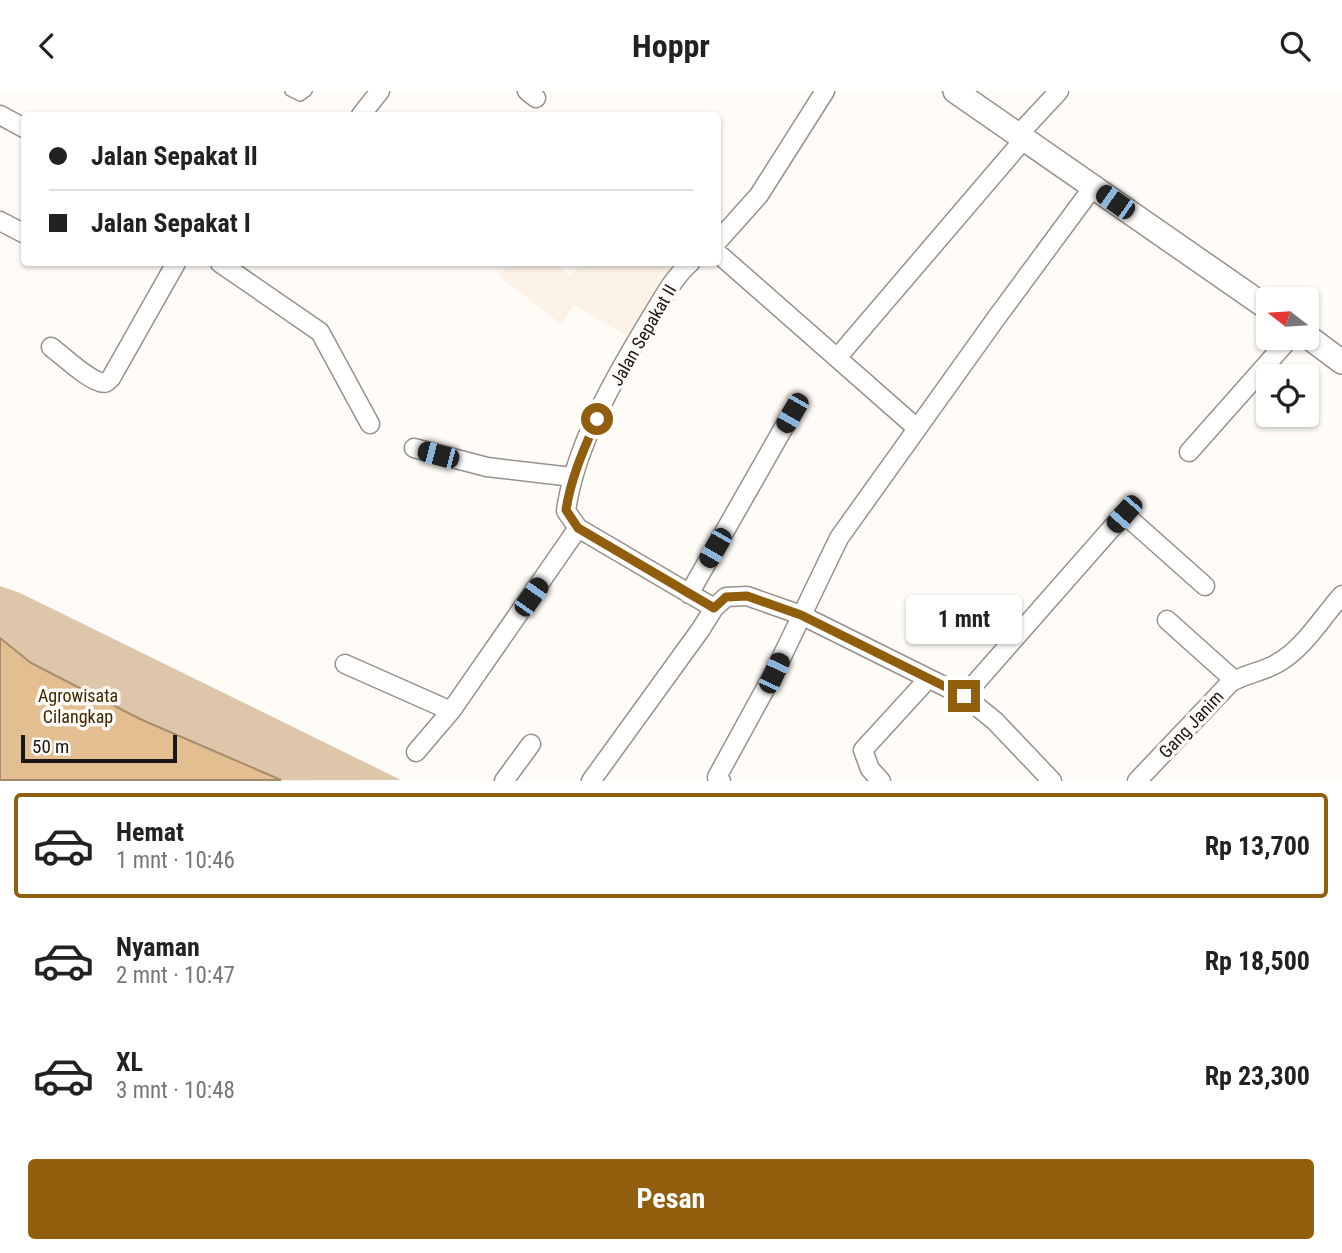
<!DOCTYPE html>
<html lang="id">
<meta charset="utf-8">
<style>
:root{--surface:#fff;--page:#f2f2f2;--text:#222;--muted:#767676;--line:#e0e0e0;--accent:#905e0d}
body{margin:0;font-family:"Roboto Condensed",sans-serif;background:var(--page);color:var(--text);height:100vh;display:flex;flex-direction:column;font-size:26px;white-space:nowrap}
*{box-sizing:border-box;margin:0}
p{font-size:23px;color:var(--muted)}
.icon{flex:none;width:38px;height:38px;fill:none;stroke:currentColor;stroke-width:2;stroke-linecap:round;stroke-linejoin:round}
.map{position:relative;height:690px;overflow:hidden}
.sheet{display:flex;flex-direction:column;background:var(--surface);flex:1}
.sheet>*{flex:none}
.hud{position:absolute;left:21px;top:21px;width:700px;height:154px;border-radius:7px;box-shadow:0 2px 5px #0004;display:grid;align-content:center;height:154px;padding:0 28px;background:var(--surface)}
.needle{width:46px;rotate:287deg}
.tools{position:absolute;left:1256px;top:196px;display:grid;gap:14px}
.tools a{display:grid;place-items:center;width:63px;height:63px;border-radius:7px;background:var(--surface);box-shadow:0 2px 5px #0004;font-size:35px}
.scale{position:absolute;left:21px;bottom:18px;width:156px;box-sizing:border-box;padding-left:7px;border:4px solid #191715;border-top:0;font-size:19px;line-height:24px;white-space:nowrap;color:#191715;-webkit-text-stroke:5px #fffbf6;paint-order:stroke}
.end{position:absolute;width:32px;height:32px;margin:-16px;border:9px solid #905e0d;background:#fff;box-shadow:0 0 0 4px #fff}
.from{border-radius:50%}
.bubble{position:absolute;height:49px;border-radius:7px;background:var(--surface);box-shadow:0 2px 5px #0004;font-size:23px;font-weight:700;line-height:49px;text-align:center}
.car{position:absolute;width:21px;height:42px;margin:-21px -10px;border-radius:9px;box-shadow:0 0 5px 2px #0007;background:linear-gradient(#222 24%,#8ab4d8 0 40%,#222 0 76%,#8ab4d8 0 86%,#222 0)}
.hud b{display:flex;align-items:center;gap:24px;height:66px;font-size:26px}
.hud b+b{border-top:2px solid var(--line)}
.hud i{width:18px;height:18px;background:var(--text)}
ul{padding:12px 0 0;list-style:none}
li{display:flex;align-items:center;gap:21px;height:105px;margin:0 14px 10px;padding:0 14px;border:4px solid transparent;border-radius:7px}
li div{flex:1}
li b{display:block;font-size:26px}
li em{font-style:normal;font-weight:700}
li.selected{border-color:var(--accent)}
li>.icon{width:63px;height:63px;stroke-width:1.5}
.cta{display:flex;gap:14px;margin-top:auto;padding:14px 28px}
.cta a{flex:1;height:80px;border-radius:7px;background:var(--accent);color:#fff;font-size:28px;font-weight:700;line-height:80px;text-align:center}
header{display:flex;justify-content:space-between;align-items:center;height:91px;padding:0 28px;background:var(--surface);font-size:32px;font-weight:700}
.map>svg:first-child{display:block}
</style>
<header><svg class="icon" aria-label="back" viewBox="0 0 24 24"><path d="M15 5l-7 7 7 7"/></svg>Hoppr<svg class="icon" aria-label="search" viewBox="0 0 24 24"><circle cx="10" cy="10" r="6"/><path d="M15 15l6 6"/></svg></header>
<div class="map">
<svg width="1342" height="690" viewBox="0 0 1342 690">
<rect width="100%" height="100%" fill="#fffbf6"/>
<!-- built -->
<path fill="#fcf2e6" d="M509,172H554L571,185L580,172H672L628,246L574,214L561,233L499,185Z"/>
<!-- green -->
<path fill="#dec6aa" d="M0,495L20,502L401,689L0,690Z"/>
<!-- water -->
<path fill="#e3be91" stroke="#a68c6c" stroke-width="2" d="M0,547L31,572L140,628L281,689H0Z"/>
<g fill="none" stroke-linecap="round" stroke-linejoin="round">
<defs>
<path id="service" d="M290,0L300,5L307,0"/>
<path id="minor" d="M527,0L536,7
M0,24L24,37
M361,24L380,0
M1018,44L1059,0
M0,130L23,142
M718,150L759,104L825,0
M721,165L911,332
M220,172L320,241L370,333
M690,172C673,187 662,209 650,228C616,284 575,354 566,420L578,437L714,517L726,506L747,505L801,524L964,605L995,630L1052,690
M51,256C63,265 86,287 100,291C106,293 107,291 111,287L176,172
M837,267L1024,48
M414,357L487,376L572,386
M1189,361L1290,247
M689,503L792,322
M1167,529L1234,589
M345,573L451,620L416,661
M964,605L1124,423L1205,495
M451,620L578,437
M504,690L531,653
M591,690L701,538L714,517
M721,690L717,686L774,582L839,447L997,226L1093,96
M881,690L870,678L863,659L928,588
M1137,690L1230,592C1244,583 1262,581 1276,573C1304,558 1322,526 1342,504"/>
<path id="tertiary" d="M955,0L1269,218
M1307,245L1342,271"/>
</defs>
<!-- service casing -->
<use href="#service" stroke="#96918c" stroke-width="12"/>
<!-- minor casing -->
<use href="#minor" stroke="#96918c" stroke-width="21"/>
<!-- tertiary casing -->
<use href="#tertiary" stroke="#96918c" stroke-width="26"/>
<!-- service -->
<use href="#service" stroke="#fff" stroke-width="9"/>
<!-- minor -->
<use href="#minor" stroke="#fff" stroke-width="18"/>
<!-- tertiary -->
<use href="#tertiary" stroke="#fff" stroke-width="23"/>
</g>
<g fill="none" stroke-linecap="round" stroke-linejoin="round">
<!-- route -->
<path stroke="#905e0d" stroke-width="9" d="M597,328C584,358 571,386 566,419L578,437L714,517L726,506L747,505L801,524L964,605"/>
</g>
<g text-anchor="middle" dominant-baseline="central" stroke-width="7" stroke-linejoin="round" paint-order="stroke">
<!-- street labels -->
<g font-size="18" fill="#191715" stroke="#fffbf6">
<text transform="translate(643 244) rotate(-60)">Jalan Sepakat II</text>
<text transform="translate(1191 633) rotate(-47)">Gang Janim</text>
</g>
<!-- park labels -->
<g font-size="18" fill="#402702" stroke="#fffbf6">
<text x="78" y="604">Agrowisata<tspan x="78" dy="21">Cilangkap</tspan></text>
</g>
</g>
</svg>
<div class="tools">
<a><svg class="needle" viewBox="-14 -14 28 28"><path d="M0-13l5 13h-10z" fill="#e53935"/><path d="M0 13l5-13h-10z" fill="#767676"/></svg></a>
<a><svg class="icon" aria-label="locate" viewBox="0 0 24 24"><circle cx="12" cy="12" r="6"/><path d="M12 2v4M12 18v4M2 12h4M18 12h4"/></svg></a>
</div>
<div class="scale">50 m</div>
<i class="end from" style="left:597px;top:328px"></i>
<i class="end" style="left:964px;top:605px"></i>
<div class="bubble" style="left:906px;top:504px;width:116px">1 mnt</div>
<i class="car" style="left:1115px;top:111px;rotate:305deg"></i>
<i class="car" style="left:792px;top:322px;rotate:210deg"></i>
<i class="car" style="left:438px;top:364px;rotate:285deg"></i>
<i class="car" style="left:1124px;top:423px;rotate:221deg"></i>
<i class="car" style="left:715px;top:457px;rotate:210deg"></i>
<i class="car" style="left:531px;top:506px;rotate:35deg"></i>
<i class="car" style="left:774px;top:582px;rotate:25deg"></i>
<div class="hud">
<b><i class="from"></i>Jalan Sepakat II</b>
<b><i></i>Jalan Sepakat I</b>
</div>
</div>
<section class="sheet">
<ul>
<li class="selected"><svg class="icon" aria-label="car" viewBox="0 0 24 24"><path d="M5 17H2v-5l4-1 3-4h7l3 4 3 1v5h-3M9 17h6M6 11h13"/><circle cx="7" cy="17" r="2"/><circle cx="17" cy="17" r="2"/></svg><div><b>Hemat</b><p>1 mnt · 10:46</p></div><em>Rp 13,700</em></li>
<li><svg class="icon" aria-label="car" viewBox="0 0 24 24"><path d="M5 17H2v-5l4-1 3-4h7l3 4 3 1v5h-3M9 17h6M6 11h13"/><circle cx="7" cy="17" r="2"/><circle cx="17" cy="17" r="2"/></svg><div><b>Nyaman</b><p>2 mnt · 10:47</p></div><em>Rp 18,500</em></li>
<li><svg class="icon" aria-label="car" viewBox="0 0 24 24"><path d="M5 17H2v-5l4-1 3-4h7l3 4 3 1v5h-3M9 17h6M6 11h13"/><circle cx="7" cy="17" r="2"/><circle cx="17" cy="17" r="2"/></svg><div><b>XL</b><p>3 mnt · 10:48</p></div><em>Rp 23,300</em></li>
</ul>
<div class="cta"><a>Pesan</a></div>
</section>
